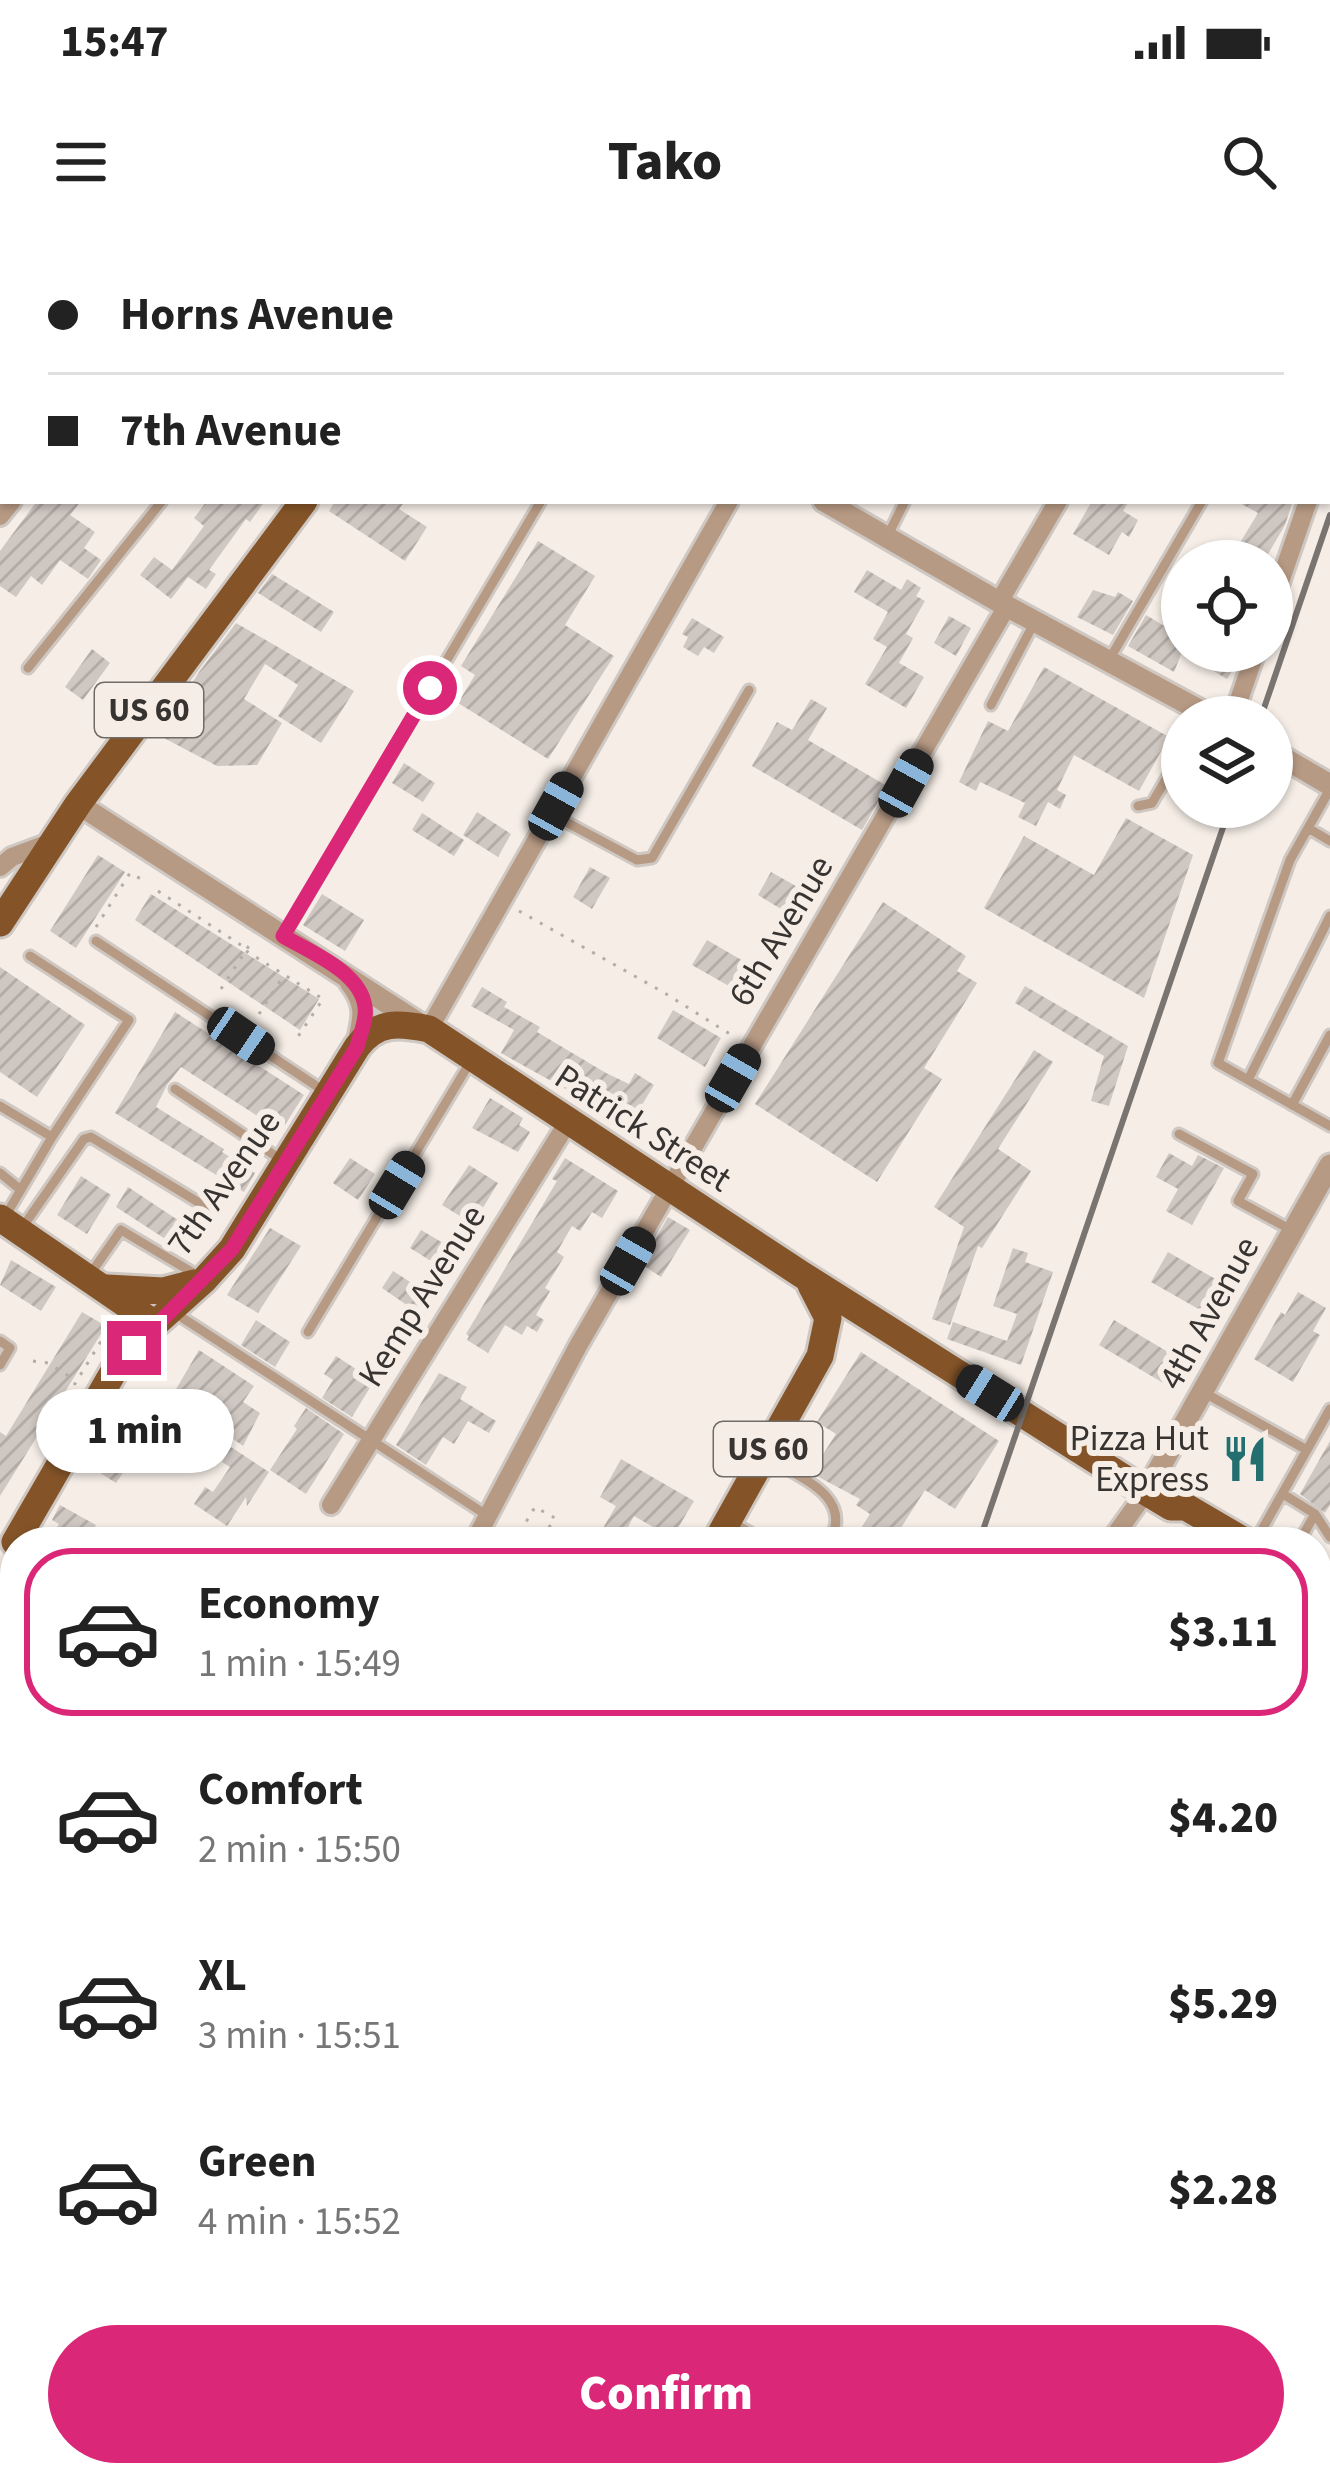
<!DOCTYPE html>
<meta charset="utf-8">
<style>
:root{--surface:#fff;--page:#f6f6f6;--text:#222;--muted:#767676;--line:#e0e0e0;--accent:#db2777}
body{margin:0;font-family:"Source Sans 3",sans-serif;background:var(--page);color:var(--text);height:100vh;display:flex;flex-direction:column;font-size:45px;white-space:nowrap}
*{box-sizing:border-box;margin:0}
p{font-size:39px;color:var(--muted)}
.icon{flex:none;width:66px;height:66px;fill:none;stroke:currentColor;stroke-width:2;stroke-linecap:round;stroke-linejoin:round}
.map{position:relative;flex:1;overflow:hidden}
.side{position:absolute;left:0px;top:1287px;width:1332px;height:960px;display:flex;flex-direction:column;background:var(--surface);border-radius:48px 48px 0 0;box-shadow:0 3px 9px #0004}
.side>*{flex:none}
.hud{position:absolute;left:0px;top:0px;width:1332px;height:264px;box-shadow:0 3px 9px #0004;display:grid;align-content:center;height:264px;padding:0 48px;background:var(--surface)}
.controls{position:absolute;left:1161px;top:300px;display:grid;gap:24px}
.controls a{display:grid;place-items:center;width:132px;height:132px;border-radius:50%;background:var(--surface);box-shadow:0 3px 9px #0004;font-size:60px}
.end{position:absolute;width:54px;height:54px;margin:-27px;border:15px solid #db2777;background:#fff;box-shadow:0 0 0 6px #fff}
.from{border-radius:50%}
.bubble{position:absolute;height:84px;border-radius:42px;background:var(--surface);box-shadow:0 3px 9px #0004;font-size:39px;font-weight:800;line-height:84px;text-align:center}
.car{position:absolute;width:36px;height:72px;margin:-36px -18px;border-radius:15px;box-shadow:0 0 9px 3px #0007;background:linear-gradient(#222 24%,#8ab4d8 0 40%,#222 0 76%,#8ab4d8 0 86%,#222 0)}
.hud b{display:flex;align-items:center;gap:42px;height:114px;font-size:45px}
.hud b+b{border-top:3px solid var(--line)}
.hud i{width:30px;height:30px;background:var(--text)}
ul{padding:21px 0 0;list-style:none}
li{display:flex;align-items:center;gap:36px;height:168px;margin:0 24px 18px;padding:0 24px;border:6px solid transparent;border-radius:48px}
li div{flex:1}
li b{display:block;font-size:45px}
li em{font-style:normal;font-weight:800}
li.current{border-color:var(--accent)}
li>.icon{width:108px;height:108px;stroke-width:1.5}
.cta{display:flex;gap:24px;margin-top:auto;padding:24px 48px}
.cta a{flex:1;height:138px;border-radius:72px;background:var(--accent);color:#fff;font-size:48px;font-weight:800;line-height:138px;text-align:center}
.status{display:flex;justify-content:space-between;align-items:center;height:84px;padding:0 60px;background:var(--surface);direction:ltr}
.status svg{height:33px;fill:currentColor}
header{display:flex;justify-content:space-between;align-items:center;height:156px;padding:0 48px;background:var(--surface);font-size:54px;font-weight:800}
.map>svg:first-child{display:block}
</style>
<div class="status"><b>15:47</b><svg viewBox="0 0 49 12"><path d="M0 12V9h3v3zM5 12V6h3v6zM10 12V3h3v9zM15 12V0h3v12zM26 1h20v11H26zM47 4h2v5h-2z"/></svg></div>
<header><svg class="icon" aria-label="menu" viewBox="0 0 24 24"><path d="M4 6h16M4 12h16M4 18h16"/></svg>Tako<svg class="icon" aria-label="search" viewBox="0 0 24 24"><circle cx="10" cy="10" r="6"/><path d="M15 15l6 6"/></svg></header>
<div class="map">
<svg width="1330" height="2247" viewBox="0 0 1330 2247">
<defs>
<pattern id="park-crowns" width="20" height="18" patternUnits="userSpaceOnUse" patternTransform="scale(3)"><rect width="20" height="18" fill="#e0b897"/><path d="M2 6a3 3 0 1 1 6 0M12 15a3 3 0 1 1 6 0" fill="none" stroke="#b6967c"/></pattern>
<pattern id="building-hatch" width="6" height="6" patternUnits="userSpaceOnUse" patternTransform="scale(3)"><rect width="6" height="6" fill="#cfc7c1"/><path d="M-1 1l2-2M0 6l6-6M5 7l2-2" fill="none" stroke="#b2aba6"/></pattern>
</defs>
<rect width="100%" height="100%" fill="#f5ede6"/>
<!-- park -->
<path fill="url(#park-crowns)" d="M0,1879L15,1890V2232H316L321,2247H0Z"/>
<!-- building -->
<path fill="url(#building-hatch)" d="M37,261H81L70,275L95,292L84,308L101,320L88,339L60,320L42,345L31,336L16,357L0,346V311Z
M207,261H265L250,282L246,279L209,330L216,334L206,349L188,337L171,359L140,335L154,317L172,330L204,286L194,278Z
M335,261H405L399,269L427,287L405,321L329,271Z
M1092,261H1129L1123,271L1138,280L1129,297L1122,292L1109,315L1073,294Z
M1236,261H1293L1285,285L1264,321H1229L1258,273Z
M538,301L595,336L565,385L614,416L548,519L458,463L475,435L461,426Z
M867,330L901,350L907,339L921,348L916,356L925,361L906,394L913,398L899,423L924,437L906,468L865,444L887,407L873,399L888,372L854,352Z
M272,334L334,372L321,392L258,353Z
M1093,350L1115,357L1118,352L1133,361L1113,395L1077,377Z
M1182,371V411H1232L1228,418L1237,423L1227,439L1182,412L1174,432L1128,406L1146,375L1171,390Z
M949,376L971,388L956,416L934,403Z
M692,378L724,397L714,413L704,407L698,416L683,407L688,397L682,394Z
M236,383L354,451L321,503L278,476L298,445L265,424L244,459L282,483L257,525L217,526L164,498L166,494L162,492L199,432Z
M92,409L110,423L83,460L65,447Z
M1044,427L1169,497L1139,551L1074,515L1057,550L1066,555L1060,569L1048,562L1036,586L1018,577L1025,563L980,542L976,551L959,542L988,481L1008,491Z
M811,459L827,468L808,500L887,546L862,590L752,526L777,482L792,490Z
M404,523L435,543L423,562L392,543Z
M477,572L511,594L498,617L463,595Z
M422,573L464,600L454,616L412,590Z
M1126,578L1193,615L1144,758L984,668L1024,596L1094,635Z
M98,615L125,632L76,708L50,691Z
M590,627L610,638L592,669L573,657Z
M771,632L810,654L796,678L758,655Z
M151,654L319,759L300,790L135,680Z
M322,654L364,680L345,711L303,685Z
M883,662L966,716L957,731L977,743L924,828L942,839L877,942L755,864Z
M707,700L757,729L743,754L692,725Z
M0,727L85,785L37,857L0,832Z
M1025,746L1128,806L1109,866L1091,861L1104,816L1015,763Z
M482,747L507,762L504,767L540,787L537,792L606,833L629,844L635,833L654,845L625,893L606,881L609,876L589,862L501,813L514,790L471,766Z
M673,770L721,798L705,827L657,798Z
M175,772L304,855L281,891L181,827L167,845L156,867L224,909L222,912L255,933L244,952L115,873Z
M1034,810L1053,822L998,909L1031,931L982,1008L978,1006L950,1085L932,1079L964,987L934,967Z
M490,858L523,878L519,885L530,892L518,912L472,888Z
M1169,913L1192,926L1198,915L1224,928L1192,985L1166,971L1178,949L1156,937Z
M350,918L375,934L358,960L333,943Z
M565,918L618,951L602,978L592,972L580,991L572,986L557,1012L564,1017L545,1048L550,1051L536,1075L544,1080L537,1092L527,1086L522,1095L505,1085L488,1113L467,1100L469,1096L466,1094L557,941L552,939Z
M469,925L498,943L473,984L442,965Z
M81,936L111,955L87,994L57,975Z
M128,947L199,994L187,1013L116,967Z
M668,977L690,990L661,1037L641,1024Z
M270,988L301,1006L258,1073L227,1055Z
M421,990L455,1010L444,1029L410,1008Z
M1013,1008L1028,1013L1025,1022L1053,1032L1021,1125L947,1099L953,1082L1007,1101L1017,1074L993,1066Z
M1168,1012L1233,1049L1216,1079L1151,1042Z
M11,1020L56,1047L41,1071L0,1045Z
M393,1031L429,1054L417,1072L382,1048Z
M1298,1052L1326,1068L1313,1091L1320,1095L1293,1142L1254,1119L1281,1072L1285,1075Z
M82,1072L106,1086L0,1256V1192L6,1196Z
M256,1080L290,1102L275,1127L241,1105Z
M1114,1080L1190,1125L1175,1150L1099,1105Z
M199,1110L254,1146L243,1162L260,1173L243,1206L172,1156Z
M861,1112L999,1201L955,1269L925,1250L892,1302H852L870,1274L856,1265L860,1259L811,1233L836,1194L817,1182Z
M336,1116L374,1141L352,1177L322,1158L333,1140L324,1134Z
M439,1133L467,1147L460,1159L496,1181L489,1193L468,1181L454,1204L443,1197L426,1225L396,1205Z
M141,1155L164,1171L152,1190L174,1205L164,1221L141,1206L116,1243L94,1229Z
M306,1168L344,1194L306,1254L270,1230L297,1189L294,1186Z
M1330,1201V1265L1325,1273L1300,1254Z
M231,1207L269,1232L247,1266L246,1257L227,1286L194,1264L205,1247L213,1252L230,1227L222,1222Z
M621,1219L694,1261L672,1298L634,1276L620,1302H595L616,1266L600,1257Z
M60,1265L96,1285L87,1302H49L59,1284L52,1280Z
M15,1367V1456L0,1447V1436L14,1411L0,1403V1393Z
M850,2232H950L945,2247H845Z
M1105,2232H1330V2247H1097Z"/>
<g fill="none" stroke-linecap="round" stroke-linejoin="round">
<defs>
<path id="service" d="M223,0L227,3
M705,3L707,0
M1051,3L1053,0
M0,66L3,62
M887,297L905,261
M1109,420L1202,261
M28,428L162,261
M991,465L1033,385
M1330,549L1290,620L1218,823L1330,886
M1138,566L1152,563L1182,512
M551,574L637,620L652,618L749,450
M1308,588L1330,601
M284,695L541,261
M96,701L327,853
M1248,840L1330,676
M175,849L280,919
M1292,865L1330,795
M0,866L52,897L129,780L30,716
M1179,894L1253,934L1238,961L1293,991
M0,933L21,950
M6,975L52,897
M22,988L84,899L91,897L211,970
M91,1033L121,990L195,1034
M175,1073L488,1276
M308,1092L472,819
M0,1101L10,1108L0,1125
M1203,1152L1307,1210
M769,1219C801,1238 855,1257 829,1302
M1283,1254L1315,1274L1330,1297
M733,1283L767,1302
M1255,1302L1330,1169
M1299,1302L1315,1274
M1317,1410L1330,1417
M1317,1454L1330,1462
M1317,1669L1330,1647
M1317,2146L1330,2154
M724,2232L726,2247
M826,2232L828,2247
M1016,2232L1046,2242
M89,2247L104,2232
M175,2247L189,2232
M955,2247L960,2232
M1001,2247L1007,2232
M1071,2247L1078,2232"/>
<path id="minor" d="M54,0L62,3
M436,0L441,3
M1268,0L1274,3
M882,3L883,0
M1210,3L1212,0
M1329,34L1330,35
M1329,201L1330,198
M0,276L12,261
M999,362L1058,261
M1272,365L1308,261
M1233,477L1256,411
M0,627L12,617L52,602
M429,789L729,261
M331,1265L568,882
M474,1302L578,1106L1007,366
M1110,1302L1146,1252
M1317,1744L1330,1721
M778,2232L782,2247
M558,2247L567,2232"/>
<path id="tertiary" d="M824,261L999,362L1212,477
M1272,511L1330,545
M78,564L426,788
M350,742C368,765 364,778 357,806
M1146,1252L1330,925"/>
<path id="primary" d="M512,3L514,0
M0,683L78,564L304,261
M0,978L155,1084
M107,1048L163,1051L194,1043
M15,1302L114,1131L155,1084L204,1040L232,1009L357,807C377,780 399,783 429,789L801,1034L1146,1252L1171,1267H1186L1246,1302
M716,1302L820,1116L828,1078L811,1045
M1317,1362L1330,1369
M0,1623L15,1631"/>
</defs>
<!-- service casing -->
<use href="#service" stroke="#cfc8c2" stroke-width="15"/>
<!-- minor casing -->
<use href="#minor" stroke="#cfc8c2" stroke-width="24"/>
<!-- tertiary casing -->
<use href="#tertiary" stroke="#cfc8c2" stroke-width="27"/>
<!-- primary casing -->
<use href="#primary" stroke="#cfc8c2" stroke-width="33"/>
<!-- path -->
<path stroke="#b3aca7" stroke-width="3" stroke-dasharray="3 9" stroke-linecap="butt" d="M158,651L247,709
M519,671L663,752L733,796
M96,687L130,633L141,639L145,633
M246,711L323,759L297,798
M221,749L252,701
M259,774L284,735
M33,1121L48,1123L75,1140
M49,1186L103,1098
M514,1302L535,1267L555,1278L540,1302"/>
<!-- service -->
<use href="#service" stroke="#b79a84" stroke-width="9"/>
<!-- minor -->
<use href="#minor" stroke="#b79a84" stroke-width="18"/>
<!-- tertiary -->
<use href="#tertiary" stroke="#b79a84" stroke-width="21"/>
<!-- primary -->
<use href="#primary" stroke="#845428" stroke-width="27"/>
<!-- rail -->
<path stroke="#7a7471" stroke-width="6" d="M1261,477L1330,275
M979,1302L1230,567
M656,2247L661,2232"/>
</g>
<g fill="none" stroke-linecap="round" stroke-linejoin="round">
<!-- route -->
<path stroke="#db2777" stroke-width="15" d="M134,1108L232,1009L357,807C360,794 367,780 365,767C361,732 310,712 283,696L430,448"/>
</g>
<!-- icons -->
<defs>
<symbol id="restaurant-bare" viewBox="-9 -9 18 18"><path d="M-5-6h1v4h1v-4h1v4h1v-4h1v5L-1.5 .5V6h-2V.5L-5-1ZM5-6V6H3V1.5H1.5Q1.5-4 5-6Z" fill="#236f6f" stroke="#f5ede6" stroke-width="2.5" paint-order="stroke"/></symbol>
</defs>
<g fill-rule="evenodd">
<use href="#restaurant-bare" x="1212" y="1186" width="66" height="66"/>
</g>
<g text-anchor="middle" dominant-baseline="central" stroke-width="12" stroke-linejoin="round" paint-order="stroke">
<!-- shield labels -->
<g fill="#f5ede6" stroke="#706b67" stroke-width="3">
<rect x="95" y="443" width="108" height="54" rx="9"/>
<rect x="714" y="1182" width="108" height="54" rx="9"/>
</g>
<g font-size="33" font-weight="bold" fill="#373331">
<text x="149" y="470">US 60</text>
<text x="768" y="1209">US 60</text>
</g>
<!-- street labels -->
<g font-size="36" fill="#373331" stroke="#f5ede6">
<text transform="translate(781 691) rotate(-59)">6th Avenue</text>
<text transform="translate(643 888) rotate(33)">Patrick Street</text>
<text transform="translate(224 943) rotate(-55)">7th Avenue</text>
<text transform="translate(422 1056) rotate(-58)">Kemp Avenue</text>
<text transform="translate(1209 1073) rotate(-61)">4th Avenue</text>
</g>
<!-- poi labels -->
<g font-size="36" fill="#373331" stroke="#f5ede6" text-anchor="end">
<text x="1209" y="1198">Pizza Hut<tspan x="1209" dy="41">Express</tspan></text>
</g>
</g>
</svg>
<div class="controls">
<a><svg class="icon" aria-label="locate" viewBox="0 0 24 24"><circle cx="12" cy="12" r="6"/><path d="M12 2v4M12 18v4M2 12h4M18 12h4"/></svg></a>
<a><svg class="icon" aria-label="layers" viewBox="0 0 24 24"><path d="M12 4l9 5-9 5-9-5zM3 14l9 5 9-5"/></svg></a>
</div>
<i class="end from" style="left:430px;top:448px"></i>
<i class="end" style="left:134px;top:1108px"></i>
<div class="bubble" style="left:36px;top:1149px;width:198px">1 min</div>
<i class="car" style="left:906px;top:543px;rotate:29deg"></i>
<i class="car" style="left:556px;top:566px;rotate:29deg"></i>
<i class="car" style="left:241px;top:796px;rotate:124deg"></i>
<i class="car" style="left:733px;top:838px;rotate:30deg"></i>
<i class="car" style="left:397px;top:945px;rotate:31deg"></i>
<i class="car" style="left:628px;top:1021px;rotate:30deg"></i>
<i class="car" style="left:990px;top:1153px;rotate:302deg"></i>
<div class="hud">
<b><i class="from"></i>Horns Avenue</b>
<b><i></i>7th Avenue</b>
</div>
<section class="side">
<ul>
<li class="current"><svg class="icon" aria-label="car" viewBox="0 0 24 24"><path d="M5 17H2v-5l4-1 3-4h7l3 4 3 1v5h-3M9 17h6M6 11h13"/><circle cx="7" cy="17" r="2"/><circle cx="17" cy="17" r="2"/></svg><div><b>Economy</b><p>1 min · 15:49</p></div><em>$3.11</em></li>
<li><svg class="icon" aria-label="car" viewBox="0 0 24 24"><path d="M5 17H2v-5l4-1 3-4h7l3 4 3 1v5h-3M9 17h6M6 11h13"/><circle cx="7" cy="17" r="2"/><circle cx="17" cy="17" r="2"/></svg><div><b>Comfort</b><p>2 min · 15:50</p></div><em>$4.20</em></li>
<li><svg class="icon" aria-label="car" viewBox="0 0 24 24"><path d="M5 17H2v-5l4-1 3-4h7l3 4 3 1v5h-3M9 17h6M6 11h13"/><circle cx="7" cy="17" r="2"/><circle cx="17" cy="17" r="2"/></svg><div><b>XL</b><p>3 min · 15:51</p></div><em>$5.29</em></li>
<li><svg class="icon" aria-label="car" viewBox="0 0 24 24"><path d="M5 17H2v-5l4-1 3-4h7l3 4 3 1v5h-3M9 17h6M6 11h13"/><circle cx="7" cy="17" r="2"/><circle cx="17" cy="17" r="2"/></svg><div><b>Green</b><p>4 min · 15:52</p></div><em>$2.28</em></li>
</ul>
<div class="cta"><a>Confirm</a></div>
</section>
</div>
